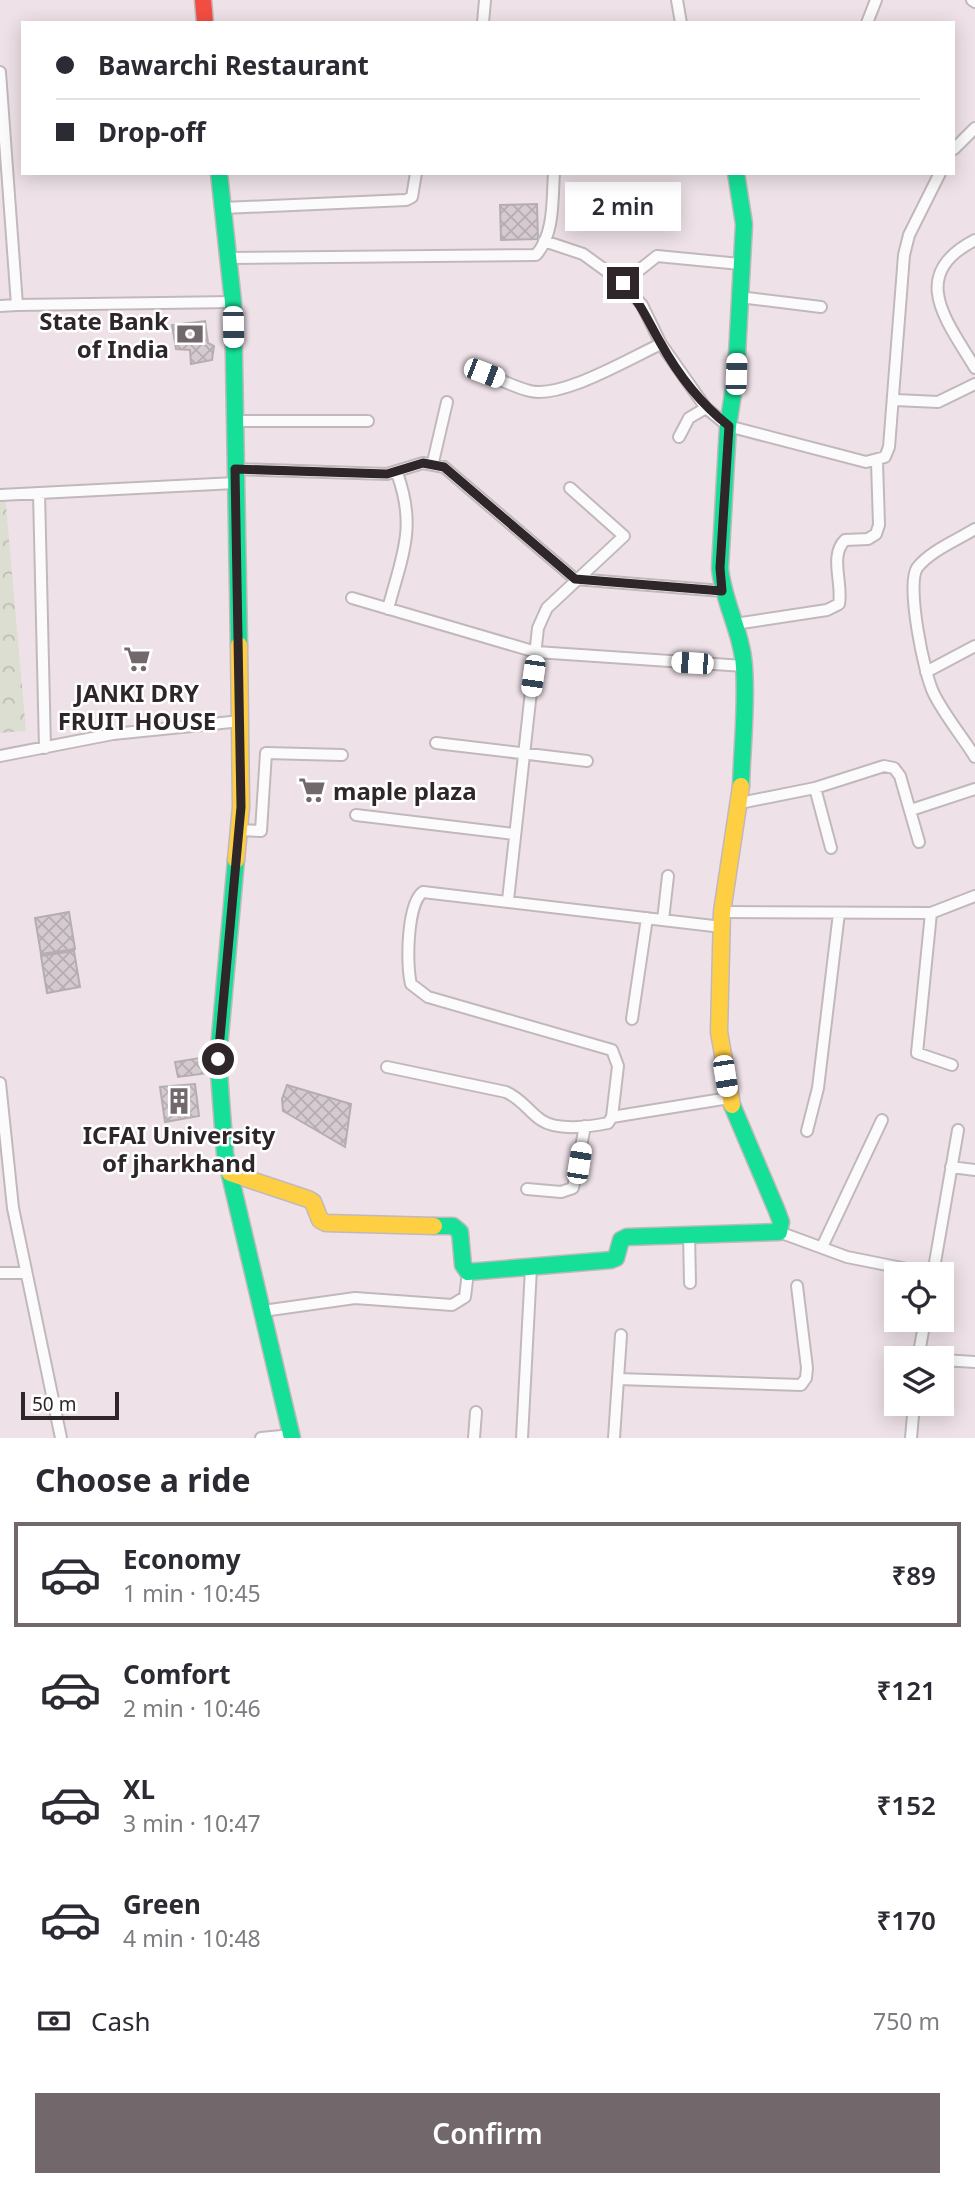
<!DOCTYPE html>
<meta charset="utf-8">
<style>
:root{--surface:#fff;--page:#f2f2f3;--text:#2b2b33;--muted:#7c7c81;--line:#e1e1e2;--accent:#72686c}
body{margin:0;font-family:"Noto Sans",sans-serif;background:var(--page);color:var(--text);height:100vh;display:flex;flex-direction:column;font-size:26px;white-space:nowrap}
*{box-sizing:border-box;margin:0}
p{font-size:23px;color:var(--muted)}
.icon{flex:none;width:38px;height:38px;fill:none;stroke:currentColor;stroke-width:2;stroke-linecap:round;stroke-linejoin:round}
.map{position:relative;height:1438px;overflow:hidden}
.details{display:flex;flex-direction:column;background:var(--surface);flex:1}
.details>*{flex:none}
.top-card{position:absolute;left:21px;top:21px;width:934px;height:154px;border-radius:0px;box-shadow:0 4px 18px #0003;display:grid;align-content:center;height:154px;padding:0 35px;background:var(--surface)}
.controls{position:absolute;left:884px;top:1262px;display:grid;gap:14px}
.controls a{display:grid;place-items:center;width:70px;height:70px;border-radius:0px;background:var(--surface);box-shadow:0 4px 18px #0003;font-size:35px}
.scale{position:absolute;left:21px;bottom:18px;width:98px;box-sizing:border-box;padding-left:7px;border:4px solid #2f262a;border-top:0;font-size:19px;line-height:24px;white-space:nowrap;color:#2f262a;-webkit-text-stroke:5px #fff;paint-order:stroke}
.end{position:absolute;width:32px;height:32px;margin:-16px;border:9px solid #2f262a;background:#fff;box-shadow:0 0 0 4px #fff}
.from{border-radius:50%}
.bubble{position:absolute;height:49px;border-radius:0px;background:var(--surface);box-shadow:0 4px 18px #0003;font-size:23px;font-weight:600;line-height:49px;text-align:center}
.car{position:absolute;width:21px;height:42px;margin:-21px -10px;border-radius:9px;box-shadow:0 0 5px 2px #0007;background:linear-gradient(#fff 24%,#345 0 40%,#fff 0 76%,#345 0 86%,#fff 0)}
.top-card b{display:flex;align-items:center;gap:24px;height:66px;font-size:26px}
.top-card b+b{border-top:2px solid var(--line)}
.top-card i{width:18px;height:18px;background:var(--text)}
ul{padding:0;list-style:none}
li{display:flex;align-items:center;gap:21px;height:105px;margin:0 14px 10px;padding:0 21px;border:4px solid transparent;border-radius:0px}
li div{flex:1}
li b{display:block;font-size:26px}
li em{font-style:normal;font-weight:600}
li.active{border-color:var(--accent)}
li>.icon{width:63px;height:63px;stroke-width:1.5}
h2{padding:0 35px;font-size:32px;line-height:84px}
.pay{display:flex;align-items:center;gap:18px;height:77px;padding:0 35px;font-size:26px}
.pay p{margin-inline-start:auto}
.cta{display:flex;gap:14px;margin-top:auto;padding:14px 35px}
.cta a{flex:1;height:80px;border-radius:0px;background:var(--accent);color:#fff;font-size:28px;font-weight:600;line-height:80px;text-align:center}
.map>svg:first-child{display:block}
</style>
<div class="map">
<svg width="975" height="1438" viewBox="0 0 975 1438">
<defs>
<pattern id="park-crowns" width="20" height="18" patternUnits="userSpaceOnUse" patternTransform="scale(1.75)"><rect width="20" height="18" fill="#dcded2"/><path d="M2 6a3 3 0 1 1 6 0M12 15a3 3 0 1 1 6 0" fill="none" stroke="#bdbeb4"/></pattern>
<pattern id="building-cross-hatch" width="8" height="8" patternUnits="userSpaceOnUse" patternTransform="scale(1.75)"><rect width="8" height="8" fill="#d4cacf"/><path d="M0 0l8 8M0 8l8-8" fill="none" stroke="#b6adb2"/></pattern>
</defs>
<rect width="100%" height="100%" fill="#eee2e8"/>
<!-- park -->
<path fill="url(#park-crowns)" d="M5,494L26,731L0,733V495Z"/>
<!-- building -->
<path fill="url(#building-cross-hatch)" stroke="#b6adb2" stroke-width="2" d="M537,204L538,239L501,240L500,205Z
M205,321L208,343L214,346L212,360L191,364L190,350L176,349L172,325Z
M69,912L75,949L41,954L35,918Z
M74,951L80,987L47,993L41,956Z
M207,1057L209,1073L178,1077L175,1062Z
M195,1084L199,1116L165,1122L160,1087Z
M287,1085L351,1104L345,1147L283,1111L282,1099Z"/>
<g fill="none" stroke-linecap="round" stroke-linejoin="round">
<defs>
<path id="street" d="M677,0L681,23
M972,0L975,2
M483,23L485,0
M867,23L876,0
M0,72L17,305L0,306
M954,149L975,128
M223,208L406,200L412,197L416,173
M975,240C907,275 947,321 975,368
M544,241L583,254L623,283L642,305L661,344L706,408L728,426L866,462L885,457L889,447L904,255L909,235L940,173
M229,258L536,255C555,233 552,200 554,173
M623,283L657,256L740,264
M739,297L821,307
M17,305L233,302
M484,373C499,379 514,387 530,391C562,399 630,358 661,344
M895,400L938,402L975,384
M233,421H368
M679,437L689,418L706,408
M433,462L447,402
M235,469L387,474L423,463L444,467L575,579L722,591
M39,493L45,748
M0,495L235,483
M975,529C957,540 930,551 917,568C906,585 924,675 934,694C945,716 962,736 975,757
M352,598L536,652L744,666
M388,609C402,555 417,528 397,473
M735,624L827,610L839,604C843,583 829,556 845,540L868,539L876,534L879,525L877,462
M926,672L975,646
M436,743L587,761
M0,756L113,734L241,721
M815,788L831,848
M740,803L815,788L884,766L894,768L900,776L919,842
M911,810L975,789
M356,815L514,834
M239,830L261,831L266,753L342,755
M508,900L538,628L547,608L624,536L570,488
M722,912L931,913L975,896
M931,913L917,1053L952,1065
M663,920L668,876
M632,1019L647,918
M387,1067L506,1092C522,1099 528,1111 541,1120C557,1131 589,1127 608,1123L612,1117L618,1066L612,1050L428,997L411,984C406,965 407,903 423,892L722,927
M0,1083L13,1208L61,1438
M612,1117L729,1098
M807,1131L818,1088L839,913
M951,1167L975,1170
M527,1189L561,1192L573,1188L585,1126
M779,1232L847,1257L932,1274
M689,1233L690,1283
M822,1247L882,1120
M0,1273H25
M933,1274L958,1130
M263,1311L355,1298L452,1305L465,1297L468,1272
M918,1358L925,1320
M942,1360L975,1362
M618,1379L801,1385L806,1378L807,1368L797,1286
M261,1438L292,1435
M474,1438L476,1412
M522,1438L531,1268
M614,1438L621,1335
M911,1438L914,1404"/>
<path id="fast" d="M219,173L233,302L239,645
M736,173L744,224L736,374L728,426L720,568C723,602 742,632 744,667C747,706 742,747 741,786
M236,860L218,1059L225,1154L292,1438
M434,1226H453L460,1232L463,1265L468,1272L611,1260L616,1258L621,1240L627,1237L779,1232L781,1222L777,1211L732,1105"/>
<path id="slow" d="M236,860L241,807L239,645
M732,1105L719,1032L722,912L741,786
M230,1173L308,1199L313,1202L320,1220L326,1223L434,1226"/>
<path id="jam" d="M203,0L205,23"/>
</defs>
<!-- street casing -->
<use href="#street" stroke="#c1b8bd" stroke-width="14"/>
<!-- fast casing -->
<use href="#fast" stroke="#c1b8bd" stroke-width="19"/>
<!-- slow casing -->
<use href="#slow" stroke="#c1b8bd" stroke-width="19"/>
<!-- jam casing -->
<use href="#jam" stroke="#c1b8bd" stroke-width="19"/>
<!-- street -->
<use href="#street" stroke="#fcfbfc" stroke-width="10"/>
<!-- fast -->
<use href="#fast" stroke="#16e098" stroke-width="16"/>
<!-- slow -->
<use href="#slow" stroke="#ffcf43" stroke-width="16"/>
<!-- jam -->
<use href="#jam" stroke="#f24e42" stroke-width="16"/>
</g>
<g fill="none" stroke-linecap="round" stroke-linejoin="round">
<!-- route -->
<path stroke="#2f262a" stroke-width="9" d="M218,1059L241,807L235,469L387,474L423,463L444,467L575,579L722,591L720,568L729,426C701,404 677,373 660,342C648,321 640,302 623,283"/>
</g>
<!-- icons -->
<defs>
<symbol id="bank-bare" viewBox="-9 -9 18 18"><path d="M-6-4H6V4H-6ZM0-2.3a2.3 2.3 0 1 0 0 4.6a2.3 2.3 0 1 0 0-4.6Z" fill="#72686c" stroke="#fff" stroke-width="2.5" paint-order="stroke"/></symbol>
<symbol id="supermarket-bare" viewBox="-9 -9 18 18"><path d="M-6-5.5h2.5l.6 2H6L4.5 2H-2.5L-4.4-4H-6ZM-1.5 3.2a1.3 1.3 0 1 0 .1 0ZM3 3.2a1.3 1.3 0 1 0 .1 0Z" fill="#72686c" stroke="#fff" stroke-width="2.5" paint-order="stroke"/></symbol>
<symbol id="building-bare" viewBox="-9 -9 18 18"><path d="M-4-6H4V6H1V3H-1V6H-4ZM-2.5-4.3h1.7v1.8h-1.7ZM.8-4.3h1.7v1.8H.8ZM-2.5-1h1.7V.8h-1.7ZM.8-1h1.7V.8H.8Z" fill="#72686c" stroke="#fff" stroke-width="2.5" paint-order="stroke"/></symbol>
</defs>
<g fill-rule="evenodd">
<use href="#bank-bare" x="171" y="315" width="38" height="38"/>
<use href="#supermarket-bare" x="118" y="640" width="38" height="38"/>
<use href="#supermarket-bare" x="293" y="771" width="38" height="38"/>
<use href="#building-bare" x="160" y="1082" width="38" height="38"/>
</g>
<g text-anchor="middle" dominant-baseline="central" stroke-width="5" stroke-linejoin="round" paint-order="stroke">
<!-- poi labels -->
<g font-size="24" font-weight="bold" fill="#2f262a" stroke="#fff">
<text x="169" y="320" text-anchor="end">State Bank<tspan x="169" dy="28">of India</tspan></text>
<text x="137" y="692">JANKI DRY<tspan x="137" dy="28">FRUIT HOUSE</tspan></text>
<text x="333" y="790" text-anchor="start">maple plaza</text>
<text x="179" y="1134">ICFAI University<tspan x="179" dy="28">of jharkhand</tspan></text>
</g>
</g>
</svg>
<div class="controls">
<a><svg class="icon" aria-label="locate" viewBox="0 0 24 24"><circle cx="12" cy="12" r="6"/><path d="M12 2v4M12 18v4M2 12h4M18 12h4"/></svg></a>
<a><svg class="icon" aria-label="layers" viewBox="0 0 24 24"><path d="M12 4l9 5-9 5-9-5zM3 14l9 5 9-5"/></svg></a>
</div>
<div class="scale">50 m</div>
<i class="end from" style="left:218px;top:1059px"></i>
<i class="end" style="left:623px;top:283px"></i>
<div class="bubble" style="left:565px;top:182px;width:116px">2 min</div>
<i class="car" style="left:233px;top:327px;rotate:179deg"></i>
<i class="car" style="left:484px;top:373px;rotate:111deg"></i>
<i class="car" style="left:736px;top:374px;rotate:2deg"></i>
<i class="car" style="left:692px;top:663px;rotate:274deg"></i>
<i class="car" style="left:533px;top:676px;rotate:188deg"></i>
<i class="car" style="left:725px;top:1076px;rotate:171deg"></i>
<i class="car" style="left:579px;top:1163px;rotate:9deg"></i>
<div class="top-card">
<b><i class="from"></i>Bawarchi Restaurant</b>
<b><i></i>Drop-off</b>
</div>
</div>
<section class="details">
<h2>Choose a ride</h2>
<ul>
<li class="active"><svg class="icon" aria-label="car" viewBox="0 0 24 24"><path d="M5 17H2v-5l4-1 3-4h7l3 4 3 1v5h-3M9 17h6M6 11h13"/><circle cx="7" cy="17" r="2"/><circle cx="17" cy="17" r="2"/></svg><div><b>Economy</b><p>1 min · 10:45</p></div><em>₹89</em></li>
<li><svg class="icon" aria-label="car" viewBox="0 0 24 24"><path d="M5 17H2v-5l4-1 3-4h7l3 4 3 1v5h-3M9 17h6M6 11h13"/><circle cx="7" cy="17" r="2"/><circle cx="17" cy="17" r="2"/></svg><div><b>Comfort</b><p>2 min · 10:46</p></div><em>₹121</em></li>
<li><svg class="icon" aria-label="car" viewBox="0 0 24 24"><path d="M5 17H2v-5l4-1 3-4h7l3 4 3 1v5h-3M9 17h6M6 11h13"/><circle cx="7" cy="17" r="2"/><circle cx="17" cy="17" r="2"/></svg><div><b>XL</b><p>3 min · 10:47</p></div><em>₹152</em></li>
<li><svg class="icon" aria-label="car" viewBox="0 0 24 24"><path d="M5 17H2v-5l4-1 3-4h7l3 4 3 1v5h-3M9 17h6M6 11h13"/><circle cx="7" cy="17" r="2"/><circle cx="17" cy="17" r="2"/></svg><div><b>Green</b><p>4 min · 10:48</p></div><em>₹170</em></li>
</ul>
<div class="pay"><svg class="icon" aria-label="cash" viewBox="0 0 24 24"><path d="M3 7h18v10H3z"/><circle cx="12" cy="12" r="2"/></svg>Cash<p>750 m</p></div>
<div class="cta"><a>Confirm</a></div>
</section>
